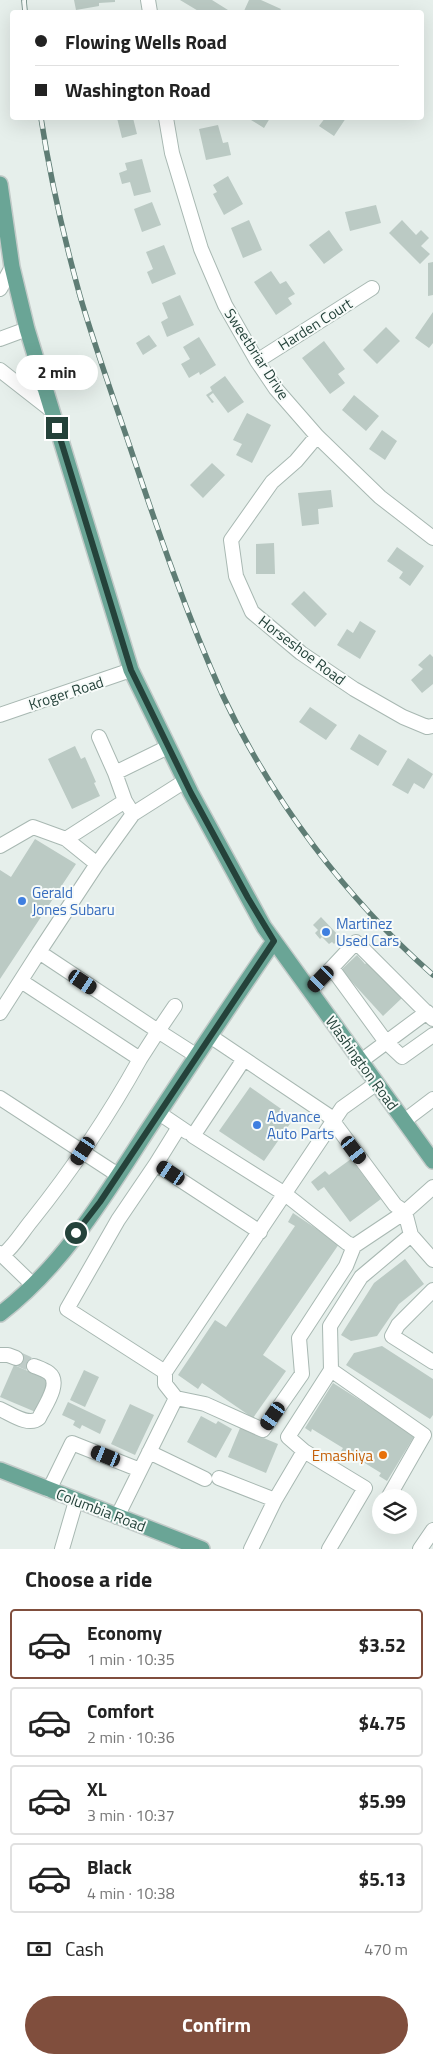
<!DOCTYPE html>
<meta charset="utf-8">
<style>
:root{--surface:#fff;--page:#f6f6f6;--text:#222;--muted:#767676;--line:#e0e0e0;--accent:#804e3d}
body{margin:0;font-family:"Titillium Web",sans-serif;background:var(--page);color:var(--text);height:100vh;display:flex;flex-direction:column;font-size:19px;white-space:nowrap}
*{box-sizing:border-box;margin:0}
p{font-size:16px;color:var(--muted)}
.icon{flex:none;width:28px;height:28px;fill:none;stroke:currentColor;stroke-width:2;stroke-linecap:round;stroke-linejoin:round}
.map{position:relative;height:1549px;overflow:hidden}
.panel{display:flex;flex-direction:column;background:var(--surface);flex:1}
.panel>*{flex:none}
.hud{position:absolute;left:10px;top:10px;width:414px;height:110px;border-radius:5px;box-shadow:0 5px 20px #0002;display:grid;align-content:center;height:110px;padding:0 25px;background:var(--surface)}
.buttons{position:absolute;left:372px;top:1489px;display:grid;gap:10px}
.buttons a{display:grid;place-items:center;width:45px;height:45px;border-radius:50%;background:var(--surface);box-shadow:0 5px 20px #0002;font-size:25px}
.end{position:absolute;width:22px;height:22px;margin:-11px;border:6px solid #24423a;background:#fff;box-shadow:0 0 0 2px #fff}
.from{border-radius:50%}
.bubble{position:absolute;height:35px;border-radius:18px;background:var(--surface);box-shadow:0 5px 20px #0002;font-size:16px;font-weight:700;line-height:35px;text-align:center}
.car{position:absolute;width:15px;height:30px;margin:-15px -8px;border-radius:6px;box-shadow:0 0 4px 1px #0007;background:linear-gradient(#222 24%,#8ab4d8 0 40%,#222 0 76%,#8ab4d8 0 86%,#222 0)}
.hud b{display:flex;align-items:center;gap:18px;height:48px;font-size:19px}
.hud b+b{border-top:1px solid var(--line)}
.hud i{width:12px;height:12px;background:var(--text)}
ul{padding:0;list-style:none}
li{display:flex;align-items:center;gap:15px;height:70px;margin:0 10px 8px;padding:0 15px;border:2px solid var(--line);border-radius:5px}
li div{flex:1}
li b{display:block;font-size:19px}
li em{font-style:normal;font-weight:700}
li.active{border-color:var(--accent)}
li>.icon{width:45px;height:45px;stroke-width:1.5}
h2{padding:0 25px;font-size:22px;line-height:60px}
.pay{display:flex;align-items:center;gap:12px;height:55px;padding:0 25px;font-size:19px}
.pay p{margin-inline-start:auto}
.cta{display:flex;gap:10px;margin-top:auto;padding:10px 25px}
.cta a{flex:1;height:58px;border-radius:30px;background:var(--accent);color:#fff;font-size:20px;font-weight:700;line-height:58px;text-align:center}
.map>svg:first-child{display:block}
</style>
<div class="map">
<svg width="433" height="1549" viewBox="0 0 433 1549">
<rect width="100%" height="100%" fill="#e6efeb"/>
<!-- building -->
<path fill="#bbcac4" d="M74,0H115V2L99,3V6L76,10Z
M180,0H212L228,10L227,12H200Z
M249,0H261L281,9L279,12H248L244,11Z
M117,118H133L137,134L122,138Z
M253,118H270L264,128L251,120Z
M325,118H346L334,136L319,126Z
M218,125L223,143L228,142L231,155L206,160L199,129Z
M142,159L151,192L134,196L130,182L122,184L119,173L127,170L125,163Z
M228,176L243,204L224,215L213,194L217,192L213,185Z
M152,202L161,225L142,232L134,209Z
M376,205L381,223L350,231L345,212Z
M249,220L262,250L243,258L231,228Z
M402,220L416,235L421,230L429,238L421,246L430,254L420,264L389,233Z
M329,230L343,250L324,264L309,245Z
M164,245L176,274L152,284L147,272L153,269L146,252Z
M433,262V295L428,296V263Z
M271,271L280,284L286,281L295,294L288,298L292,304L276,315L254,282Z
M180,295L194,325L167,337L161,322L168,318L162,303Z
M433,312V343L429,348L415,338Z
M386,327L400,341L377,364L363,350Z
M149,335L157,346L143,355L136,343Z
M199,337L216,365L200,375L199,372L189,378L181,364L190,359L183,347Z
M324,341L345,369L338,374L345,383L330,394L302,358Z
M225,376L244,402L228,413L213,393L209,396L214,402L212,403L206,395L212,391L210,387Z
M354,395L379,416L366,431L342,410Z
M247,413L271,425L252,463L236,455L242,444L233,440Z
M382,430L397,441L385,460L369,449Z
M212,463L225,475L203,498L190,485Z
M331,490L333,507L318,509L319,524L302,526L298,493Z
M274,543L275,574H256V544Z
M397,547L424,566L410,586L399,578L403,572L387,561Z
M304,591L327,614L315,627L291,604Z
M360,621L376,631L360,659L337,645L347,629L353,633Z
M430,654L433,657V684L422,693L411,680L423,669L418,665Z
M310,707L337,725L326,740L299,722Z
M359,734L387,751L378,766L350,749Z
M75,746L81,759L85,757L96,782L94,783L100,796L72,809L48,759Z
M408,758L433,774L424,789L414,783L408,794L392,785Z
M35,839L76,864L0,979V870L11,877Z
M321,917L339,936V939L334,944L332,942L329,944L322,937L320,939L315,933L318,930L313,925Z
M357,955L365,964L369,961L402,998L383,1016L341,970Z
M250,1087L294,1118L264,1161L219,1131Z
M351,1159L381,1199L350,1222L324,1187L318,1191L311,1182L325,1171L329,1175Z
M293,1213L339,1244L263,1355L286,1371L253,1418L202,1383L198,1389L178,1375L215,1320L226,1327L295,1226L288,1222Z
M405,1259L424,1284L399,1304L377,1336L351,1341L341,1335L374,1283Z
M382,1346L433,1379V1415L430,1419L346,1365L354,1353Z
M14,1365L51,1381L38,1413L0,1397Z
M84,1370L99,1377L85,1407L70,1400Z
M333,1383L415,1435L387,1481L379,1476L381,1473L350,1454L349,1456L344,1455L341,1451L343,1448L312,1429L311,1432L305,1428Z
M68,1402L106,1420L100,1434L82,1425L80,1429L73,1425L75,1421L62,1415Z
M130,1404L154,1415L135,1455L111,1444Z
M201,1416L216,1424L218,1421L232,1429L216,1458L187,1442Z
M240,1428L278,1444L266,1473L228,1457Z"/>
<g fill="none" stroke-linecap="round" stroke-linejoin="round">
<!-- minor-tunnel -->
<path stroke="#bfccc8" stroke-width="14" stroke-dasharray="14 7" stroke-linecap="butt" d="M16,1358L34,1366"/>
<defs>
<path id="minor" d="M148,0L150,12
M166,118L172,153L201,249L225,305L257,361L276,389L317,436L380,497L433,538
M0,289L12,267
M0,339L27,329
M257,361L372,288
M0,370L51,410
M317,436L296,461L272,482L231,540L236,576L252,612L301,653L354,689L403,717L427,727L433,726
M0,715L131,670
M99,737L115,773L168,747
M115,773L125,801L133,814L185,781
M133,814L97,864L39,952L158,1031L175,1006
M66,839L125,801
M0,846L33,827L66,839L97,864
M332,968L386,1042L402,1057L433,1035
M21,981L140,1059L158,1031L197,1056
M310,991L356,942L433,1019
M0,1013L39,952
M210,1036L329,1116L395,1205L405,1212L354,1246L347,1243L285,1194L193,1136L244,1059
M361,1061L427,1012
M0,1098L118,1175
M159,1113L187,1132
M404,1121L433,1099
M156,1164L179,1127
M411,1235L405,1212L433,1187
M0,1253L32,1284
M3,1255C15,1245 22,1232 32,1220C72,1170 109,1115 140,1059
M433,1290L398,1325L392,1336L433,1362
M0,1355H8L16,1358
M331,1370L330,1326L361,1277L411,1235L433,1260
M165,1372L67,1309L118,1220L156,1164L260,1232
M176,1398L205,1404L263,1430L302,1374L299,1338L346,1266L354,1246
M0,1409C11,1414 29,1427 39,1418C44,1407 62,1383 49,1373C45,1370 39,1368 34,1366
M304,1451L288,1437L331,1370L424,1435L388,1498
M149,1452L205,1479
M219,1478L275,1500
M49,1490L72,1443L140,1470
M117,1517L176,1398L165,1384V1372L342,1108L377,1083
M62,1549L76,1501
M251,1549L275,1500L304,1451L365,1488L329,1549
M420,1549L433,1530"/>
<path id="major" d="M0,184L12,267L27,329L131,670L191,793L264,927L433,1161
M0,1314C63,1266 105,1196 147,1131C189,1067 231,1004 274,941
M0,1470L202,1549"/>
</defs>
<!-- minor casing -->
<use href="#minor" stroke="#a8b8b2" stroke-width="16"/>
<!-- major casing -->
<use href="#major" stroke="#c2cac8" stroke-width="18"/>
<!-- minor -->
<use href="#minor" stroke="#fff" stroke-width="14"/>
<!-- major -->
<use href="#major" stroke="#6aa596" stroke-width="15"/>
<defs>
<path id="rail" d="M24,0L25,12
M41,118C50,177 64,238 80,296C95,347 113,397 130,447C158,531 187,616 223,696C273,802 346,898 433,975"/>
</defs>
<!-- rail casing -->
<use href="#rail" stroke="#5f7d75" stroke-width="5.5"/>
<!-- rail -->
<use href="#rail" stroke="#f7fbf9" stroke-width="4" stroke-dasharray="11" stroke-linecap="butt"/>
</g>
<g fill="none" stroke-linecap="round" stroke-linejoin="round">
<!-- route -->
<path stroke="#24423a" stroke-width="6" d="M57,428L131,670L191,793L248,898L274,941L100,1202L76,1233"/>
</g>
<!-- markers -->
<g fill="#3f7fe0" stroke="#f7fbf9" stroke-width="2">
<circle cx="22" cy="901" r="5"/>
<circle cx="326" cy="932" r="5"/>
<circle cx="257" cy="1125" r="5"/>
</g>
<circle fill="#e8710a" stroke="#f7fbf9" stroke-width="2" cx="383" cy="1455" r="5"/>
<g text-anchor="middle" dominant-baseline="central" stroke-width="4" stroke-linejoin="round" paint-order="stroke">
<!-- street labels -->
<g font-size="15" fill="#24423a" stroke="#f7fbf9">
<text transform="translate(315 324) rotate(-32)">Harden Court</text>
<text transform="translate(257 354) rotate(57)">Sweetbriar Drive</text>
<text transform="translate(302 650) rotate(37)">Horseshoe Road</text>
<text transform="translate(66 693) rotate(-18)">Kroger Road</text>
<text transform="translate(362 1063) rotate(54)">Washington Road</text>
<text transform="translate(101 1510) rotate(21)">Columbia Road</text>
</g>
<!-- shop labels -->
<g font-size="15" fill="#366cbe" stroke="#f7fbf9" text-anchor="start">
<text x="32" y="892">Gerald<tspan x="32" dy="17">Jones Subaru</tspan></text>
<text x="336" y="923">Martinez<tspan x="336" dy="17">Used Cars</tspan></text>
<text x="267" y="1116">Advance<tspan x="267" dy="17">Auto Parts</tspan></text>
</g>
<!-- food labels -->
<g font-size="15" fill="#c56008" stroke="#f7fbf9" text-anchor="end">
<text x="373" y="1455">Emashiya</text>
</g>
</g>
</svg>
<div class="buttons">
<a><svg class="icon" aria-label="layers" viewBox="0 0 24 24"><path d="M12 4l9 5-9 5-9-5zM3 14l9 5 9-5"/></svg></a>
</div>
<i class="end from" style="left:76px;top:1233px"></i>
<i class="end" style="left:57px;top:428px"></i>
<div class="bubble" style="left:16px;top:355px;width:82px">2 min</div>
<i class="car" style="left:321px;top:979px;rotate:224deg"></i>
<i class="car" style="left:83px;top:982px;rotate:124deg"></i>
<i class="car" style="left:354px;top:1150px;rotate:143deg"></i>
<i class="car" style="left:83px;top:1151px;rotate:214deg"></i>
<i class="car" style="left:171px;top:1173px;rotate:304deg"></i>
<i class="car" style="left:273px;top:1416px;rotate:215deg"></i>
<i class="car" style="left:106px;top:1456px;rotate:292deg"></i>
<div class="hud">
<b><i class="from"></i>Flowing Wells Road</b>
<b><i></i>Washington Road</b>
</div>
</div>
<section class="panel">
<h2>Choose a ride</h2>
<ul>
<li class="active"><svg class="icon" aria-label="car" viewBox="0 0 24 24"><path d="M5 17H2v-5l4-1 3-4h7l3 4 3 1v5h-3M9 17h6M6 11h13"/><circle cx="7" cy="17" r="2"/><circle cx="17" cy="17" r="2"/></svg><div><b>Economy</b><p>1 min · 10:35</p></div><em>$3.52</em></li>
<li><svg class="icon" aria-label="car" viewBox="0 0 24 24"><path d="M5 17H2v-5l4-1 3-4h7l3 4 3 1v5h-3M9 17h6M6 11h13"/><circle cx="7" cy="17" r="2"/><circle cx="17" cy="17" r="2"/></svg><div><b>Comfort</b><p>2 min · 10:36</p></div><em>$4.75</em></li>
<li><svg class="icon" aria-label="car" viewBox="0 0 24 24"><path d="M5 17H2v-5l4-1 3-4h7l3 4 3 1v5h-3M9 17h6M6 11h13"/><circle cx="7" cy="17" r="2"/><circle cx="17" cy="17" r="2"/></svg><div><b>XL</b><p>3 min · 10:37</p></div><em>$5.99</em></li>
<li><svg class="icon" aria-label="car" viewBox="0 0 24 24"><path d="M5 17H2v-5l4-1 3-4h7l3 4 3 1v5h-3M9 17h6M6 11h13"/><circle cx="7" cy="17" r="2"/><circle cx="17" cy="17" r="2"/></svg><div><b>Black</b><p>4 min · 10:38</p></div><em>$5.13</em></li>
</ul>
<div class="pay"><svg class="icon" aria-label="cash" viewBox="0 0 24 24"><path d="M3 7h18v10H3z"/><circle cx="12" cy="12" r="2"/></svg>Cash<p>470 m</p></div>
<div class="cta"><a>Confirm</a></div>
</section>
